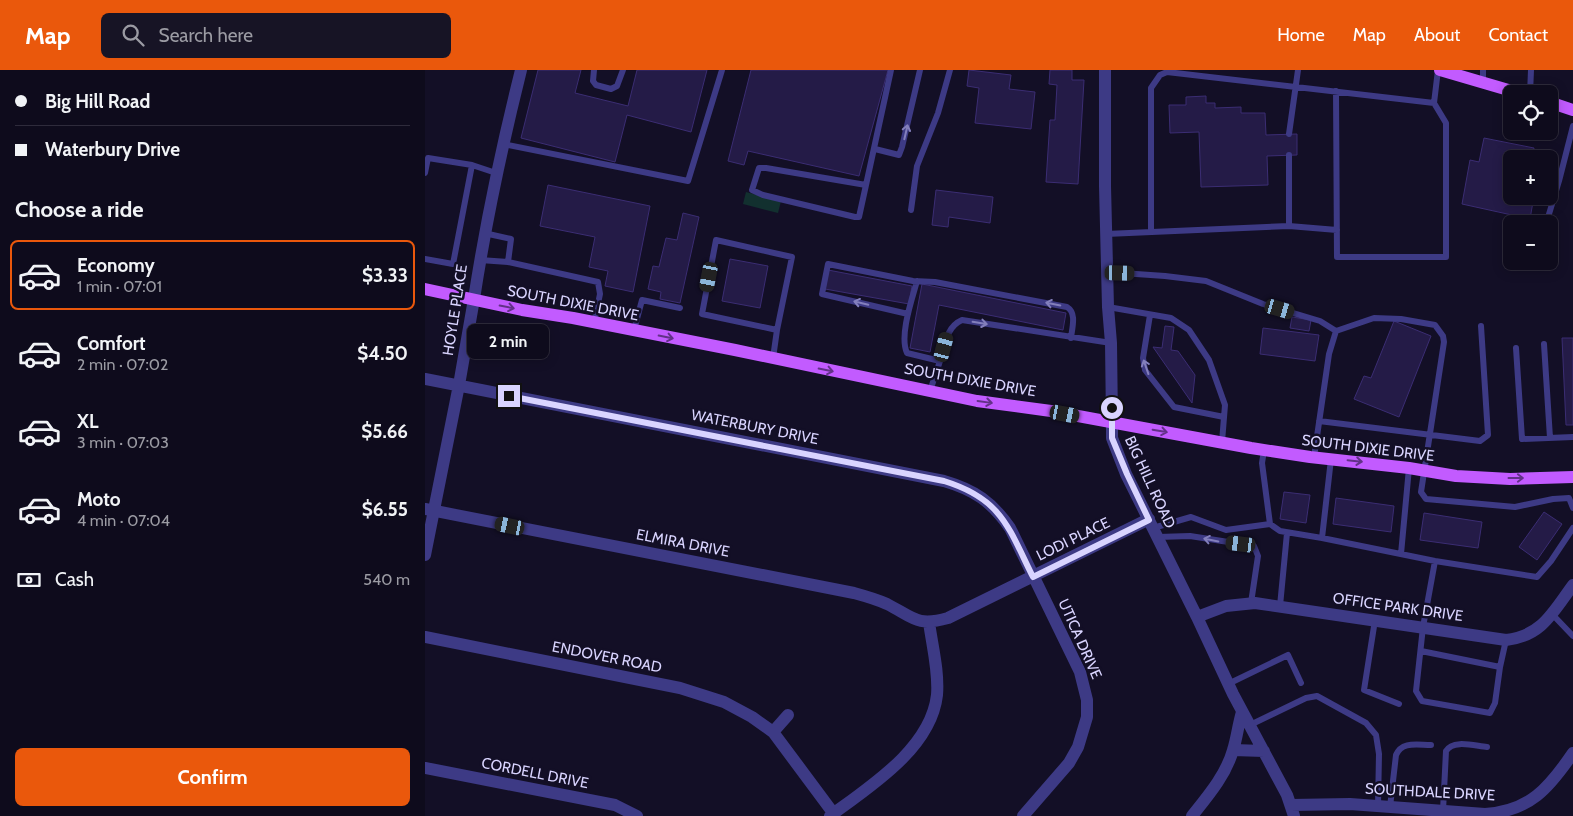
<!DOCTYPE html>
<meta charset="utf-8">
<style>
:root{--surface:#0e0b1c;--page:#171425;--text:#f1f3f6;--muted:#9b9ba3;--line:#2e2b3b;--accent:#ea580c}
body{margin:0;font-family:Cabin,sans-serif;background:var(--page);color:var(--text);height:100vh;display:flex;flex-direction:column;font-size:19px;white-space:nowrap}
*{box-sizing:border-box;margin:0}
p{font-size:16px;color:var(--muted)}
.icon{flex:none;width:28px;height:28px;fill:none;stroke:currentColor;stroke-width:2;stroke-linecap:round;stroke-linejoin:round}
.map{position:relative;flex:1;overflow:hidden}
.sheet{display:flex;flex-direction:column;background:var(--surface);width:425px}
.sheet>*{flex:none}
.guide{display:grid;align-content:center;height:110px;padding:0 15px;background:var(--surface)}
.tools{position:absolute;left:1078px;top:15px;display:grid;gap:10px}
.tools a{display:grid;place-items:center;width:55px;height:55px;border-radius:8px;background:var(--surface);box-shadow:0 2px 12px #0003,0 0 0 1px var(--line);font-size:25px}
.end{position:absolute;width:22px;height:22px;margin:-11px;border:6px solid #d9d4ff;background:#111;box-shadow:0 0 0 2px #111}
.from{border-radius:50%}
.bubble{position:absolute;height:35px;border-radius:8px;background:var(--surface);box-shadow:0 2px 12px #0003,0 0 0 1px var(--line);font-size:16px;font-weight:800;line-height:35px;text-align:center}
.car{position:absolute;width:15px;height:30px;margin:-15px -8px;border-radius:6px;box-shadow:0 0 4px 1px #0007;background:linear-gradient(#222 24%,#8ab4d8 0 40%,#222 0 76%,#8ab4d8 0 86%,#222 0)}
.guide b{display:flex;align-items:center;gap:18px;height:48px;font-size:19px}
.guide b+b{border-top:1px solid var(--line)}
.guide i{width:12px;height:12px;background:var(--text)}
ul{padding:0;list-style:none}
li{display:flex;align-items:center;gap:15px;height:70px;margin:0 10px 8px;padding:0 5px;border:2px solid transparent;border-radius:8px}
li div{flex:1}
li b{display:block;font-size:19px}
li em{font-style:normal;font-weight:800}
li.on{border-color:var(--accent)}
li>.icon{width:45px;height:45px;stroke-width:1.5}
h2{padding:0 15px;font-size:22px;line-height:60px}
.pay{display:flex;align-items:center;gap:12px;height:55px;padding:0 15px;font-size:19px}
.pay p{margin-inline-start:auto}
.action{display:flex;gap:10px;margin-top:auto;padding:10px 15px}
.action a{flex:1;height:58px;border-radius:8px;background:var(--accent);color:#fff;font-size:20px;font-weight:800;line-height:58px;text-align:center}
header{display:flex;align-items:center;gap:30px;box-sizing:border-box;height:70px;padding:0 25px;background:var(--accent);color:#fff}
header strong{font-size:24px}
nav{display:flex;gap:28px;margin-inline-start:auto;font-size:18px}
.search{width:350px;height:45px;background:var(--page);display:flex;align-items:center;gap:12px;box-sizing:border-box;padding:0 18px;border-radius:8px;color:var(--muted);font-size:19px}
main{display:flex;flex:1;min-height:0}
.map>svg:first-child{display:block}
</style>
<header>
<strong>Map</strong>
<div class="search"><svg class="icon" aria-label="search" viewBox="0 0 24 24"><circle cx="10" cy="10" r="6"/><path d="M15 15l6 6"/></svg>Search here</div>
<nav><a>Home</a><a>Map</a><a>About</a><a>Contact</a></nav>
</header>
<main>
<section class="sheet">
<div class="guide">
<b><i class="from"></i>Big Hill Road</b>
<b><i></i>Waterbury Drive</b>
</div>
<h2>Choose a ride</h2>
<ul>
<li class="on"><svg class="icon" aria-label="car" viewBox="0 0 24 24"><path d="M5 17H2v-5l4-1 3-4h7l3 4 3 1v5h-3M9 17h6M6 11h13"/><circle cx="7" cy="17" r="2"/><circle cx="17" cy="17" r="2"/></svg><div><b>Economy</b><p>1 min · 07:01</p></div><em>$3.33</em></li>
<li><svg class="icon" aria-label="car" viewBox="0 0 24 24"><path d="M5 17H2v-5l4-1 3-4h7l3 4 3 1v5h-3M9 17h6M6 11h13"/><circle cx="7" cy="17" r="2"/><circle cx="17" cy="17" r="2"/></svg><div><b>Comfort</b><p>2 min · 07:02</p></div><em>$4.50</em></li>
<li><svg class="icon" aria-label="car" viewBox="0 0 24 24"><path d="M5 17H2v-5l4-1 3-4h7l3 4 3 1v5h-3M9 17h6M6 11h13"/><circle cx="7" cy="17" r="2"/><circle cx="17" cy="17" r="2"/></svg><div><b>XL</b><p>3 min · 07:03</p></div><em>$5.66</em></li>
<li><svg class="icon" aria-label="car" viewBox="0 0 24 24"><path d="M5 17H2v-5l4-1 3-4h7l3 4 3 1v5h-3M9 17h6M6 11h13"/><circle cx="7" cy="17" r="2"/><circle cx="17" cy="17" r="2"/></svg><div><b>Moto</b><p>4 min · 07:04</p></div><em>$6.55</em></li>
</ul>
<div class="pay"><svg class="icon" aria-label="cash" viewBox="0 0 24 24"><path d="M3 7h18v10H3z"/><circle cx="12" cy="12" r="2"/></svg>Cash<p>540 m</p></div>
<div class="action"><a>Confirm</a></div>
</section>
<div class="map">
<svg width="1148" height="746" viewBox="0 0 1148 746">
<rect width="100%" height="100%" fill="#130f26"/>
<!-- garden -->
<path fill="#12302f" d="M321,122L356,131L353,143L318,134Z"/>
<!-- building -->
<path fill="#241b47" stroke="#3b2d73" d="M113,0H156L150,23L203,36L212,0H282L266,62L202,45L190,92L96,68Z
M326,0H463L434,106L323,81L319,95L303,91Z
M544,0L586,5L584,19L610,22L606,59L550,53L554,18L542,16Z
M625,0H647V10H659L653,114L621,112L625,50H630L632,15L624,14Z
M781,26V33H790V38L816,37V43H840L841,65L872,64V85L842,86L843,115L776,117L774,62L745,63L744,35H761V27Z
M1059,68L1109,78L1107,89H1086V126H1109L1105,149L1037,134L1045,90L1054,92Z
M123,115L225,136L208,222L180,216L183,201L164,197L170,167L115,156Z
M511,120L568,127L565,153L524,147L523,157L507,155Z
M258,143L274,147L255,233L235,229L236,222L223,219L228,196L234,197L241,168L252,170Z
M305,189L343,196L335,238L297,231Z
M1089,191H1105L1106,199L1090,200Z
M403,200L487,216L484,234L400,219Z
M497,214L641,243L638,260L514,235L505,282L485,278Z
M867,247L886,250L884,261L865,258Z
M969,251L1006,266L974,347L929,329L939,306L946,308Z
M740,256L749,257L746,280L753,281L770,305L767,333L728,277L737,278Z
M838,258L894,265L890,291L835,284Z
M1137,268H1148V355H1141Z
M859,422L885,425L881,453L855,449Z
M911,428L969,436L966,462L908,454Z
M1119,442L1137,454L1112,490L1094,477Z
M999,443L1057,452L1053,478L995,470Z"/>
<g fill="none" stroke-linecap="round" stroke-linejoin="round">
<!-- service -->
<path stroke="#3d3a85" stroke-width="6" d="M169,0L168,11L171,15L186,19L192,16L198,0
M1058,0V12
M1105,24L1106,0
M1009,33L1013,0
M864,64L873,0
M78,74L263,111L297,0
M450,79L474,85L477,77L495,0
M47,95L71,103
M0,103L3,88L47,95L28,194L0,189
M441,115L434,147H430L338,125L327,120L334,98H341L441,115L466,0
M486,140L492,96L513,43L525,0
M1121,154L1134,111L1148,56
M864,156L912,160
M726,162V18L735,5L742,2L1009,33L1021,53V187H912L911,21
M59,163L86,169L83,192L173,212L175,224L169,253
M681,164L864,156V85
M55,190L83,192
M682,202L740,206L781,211L838,234L895,251L911,261
M492,211C487,229 474,266 482,283L515,291L505,321
M683,237L746,248L764,260L784,290L800,335L797,372
M483,244L397,224L403,194L488,211L510,212L642,237C652,243 647,258 646,268
M725,245L718,288L720,300L749,337L799,347
M209,260L217,230L255,238
M1119,274L1125,368
M1091,278L1097,369L1148,367
M348,288L352,260L277,244L291,170L367,187L352,260
M515,291C520,275 521,257 537,250L686,273
M894,351L1055,371L1063,365L1056,256
M839,380L837,393L845,454L855,461L897,468L1010,491L1112,507L1126,491L1148,458
M889,387L904,284L911,261L949,248L976,249L1010,255L1018,266L1019,272L996,422L1001,429L1090,437L1128,429L1144,428L1148,438
M728,458L766,447L801,460L845,454
M733,467L765,466L829,476L833,486L826,533
M897,468L906,389
M976,484L984,398
M1010,491L998,557L991,621L997,631L1065,643L1070,633L1075,597L1081,570
M855,536L862,463
M1127,544L1148,566
M950,550L939,620L974,634
M996,581L1075,597
M803,614L863,585L876,613
M825,655L881,628L892,626L941,653L951,665L954,684L953,736
M965,737L971,685C977,671 992,675 1006,675
M1018,741L1021,681C1028,669 1050,676 1062,677"/>
<!-- minor -->
<path stroke="#3d3a85" stroke-width="12" d="M0,309L519,411C550,420 567,432 585,458L655,602L662,630V647L653,677L644,693L598,746
M687,352V368L701,404L772,547L808,624L862,725L869,746
M0,439L429,523C440,526 451,529 462,534C488,547 491,557 523,548L724,449
M0,485L34,315L49,229
M772,547L801,536L830,533L1081,570C1117,566 1128,542 1148,515
M0,567L255,618L299,632L327,647L348,662L409,744
M348,662L363,645
M808,680L839,681
M0,698L190,735L212,746
M866,735L925,734L1060,744C1105,741 1124,718 1148,683
M405,746C446,716 506,678 512,625C514,601 507,575 504,552
M767,746C783,726 801,705 808,680C812,668 813,655 817,642"/>
<!-- tertiary -->
<path stroke="#3d3a85" stroke-width="12" d="M680,0V116L683,237L686,273L687,352
M49,229C61,151 77,76 96,0"/>
<!-- primary -->
<path stroke="#c25bff" stroke-width="12" d="M1015,0L1097,24
M1124,32L1148,40
M0,219L97,240L148,248L310,280L552,331L626,341L826,378L885,387L984,398L1031,406L1085,409L1148,407"/>
</g>
<!-- one-way arrows -->
<defs><path id="oneway-shaft" d="M-6 0H5M1.5-3L5.5 0L1.5 3" fill="none" stroke-width="1.6" stroke-linecap="round" stroke-linejoin="round" transform="scale(1.25)"/></defs>
<g stroke="#837fbc">
<use href="#oneway-shaft" transform="translate(481 62) rotate(-77)"/>
<use href="#oneway-shaft" transform="translate(436 233) rotate(-167)"/>
<use href="#oneway-shaft" transform="translate(628 234) rotate(-169)"/>
<use href="#oneway-shaft" transform="translate(555 253) rotate(9)"/>
<use href="#oneway-shaft" transform="translate(721 297) rotate(-109)"/>
<use href="#oneway-shaft" transform="translate(786 470) rotate(-169)"/>
</g>
<g stroke="#623188">
<use href="#oneway-shaft" transform="translate(82 237) rotate(11)"/>
<use href="#oneway-shaft" transform="translate(241 267) rotate(11)"/>
<use href="#oneway-shaft" transform="translate(401 300) rotate(11)"/>
<use href="#oneway-shaft" transform="translate(560 332) rotate(8)"/>
<use href="#oneway-shaft" transform="translate(735 361) rotate(10)"/>
<use href="#oneway-shaft" transform="translate(930 391) rotate(6)"/>
<use href="#oneway-shaft" transform="translate(1091 408)"/>
</g>
<g fill="none" stroke-linecap="round" stroke-linejoin="round">
<!-- route -->
<path stroke="#d9d4ff" stroke-width="6" d="M84,326L519,411C577,429 583,457 608,507L724,450L702,404L687,368V338"/>
</g>
<g text-anchor="middle" dominant-baseline="central" stroke-width="5" stroke-linejoin="round" paint-order="stroke">
<!-- street labels -->
<g font-size="15" fill="#d9d4ff" stroke="#130f26">
<text transform="translate(148 233) rotate(11)">SOUTH DIXIE DRIVE</text>
<text transform="translate(30 240) rotate(-81)">HOYLE PLACE</text>
<text transform="translate(545 310) rotate(10)">SOUTH DIXIE DRIVE</text>
<text transform="translate(330 357) rotate(11)">WATERBURY DRIVE</text>
<text transform="translate(943 378) rotate(7)">SOUTH DIXIE DRIVE</text>
<text transform="translate(725 412) rotate(65)">BIG HILL ROAD</text>
<text transform="translate(648 469) rotate(-26)">LODI PLACE</text>
<text transform="translate(258 473) rotate(11)">ELMIRA DRIVE</text>
<text transform="translate(973 537) rotate(8)">OFFICE PARK DRIVE</text>
<text transform="translate(655 569) rotate(66)">UTICA DRIVE</text>
<text transform="translate(182 587) rotate(11)">ENDOVER ROAD</text>
<text transform="translate(110 703) rotate(11)">CORDELL DRIVE</text>
<text transform="translate(1005 722) rotate(3)">SOUTHDALE DRIVE</text>
</g>
</g>
</svg>
<div class="tools">
<a><svg class="icon" aria-label="locate" viewBox="0 0 24 24"><circle cx="12" cy="12" r="6"/><path d="M12 2v4M12 18v4M2 12h4M18 12h4"/></svg></a>
<a>+</a>
<a>−</a>
</div>
<i class="end from" style="left:687px;top:338px"></i>
<i class="end" style="left:84px;top:326px"></i>
<div class="bubble" style="left:42px;top:254px;width:82px">2 min</div>
<i class="car" style="left:695px;top:203px;rotate:91deg"></i>
<i class="car" style="left:284px;top:207px;rotate:191deg"></i>
<i class="car" style="left:855px;top:239px;rotate:106deg"></i>
<i class="car" style="left:519px;top:277px;rotate:15deg"></i>
<i class="car" style="left:640px;top:344px;rotate:101deg"></i>
<i class="car" style="left:85px;top:456px;rotate:282deg"></i>
<i class="car" style="left:816px;top:474px;rotate:277deg"></i>
</div>
</main>
